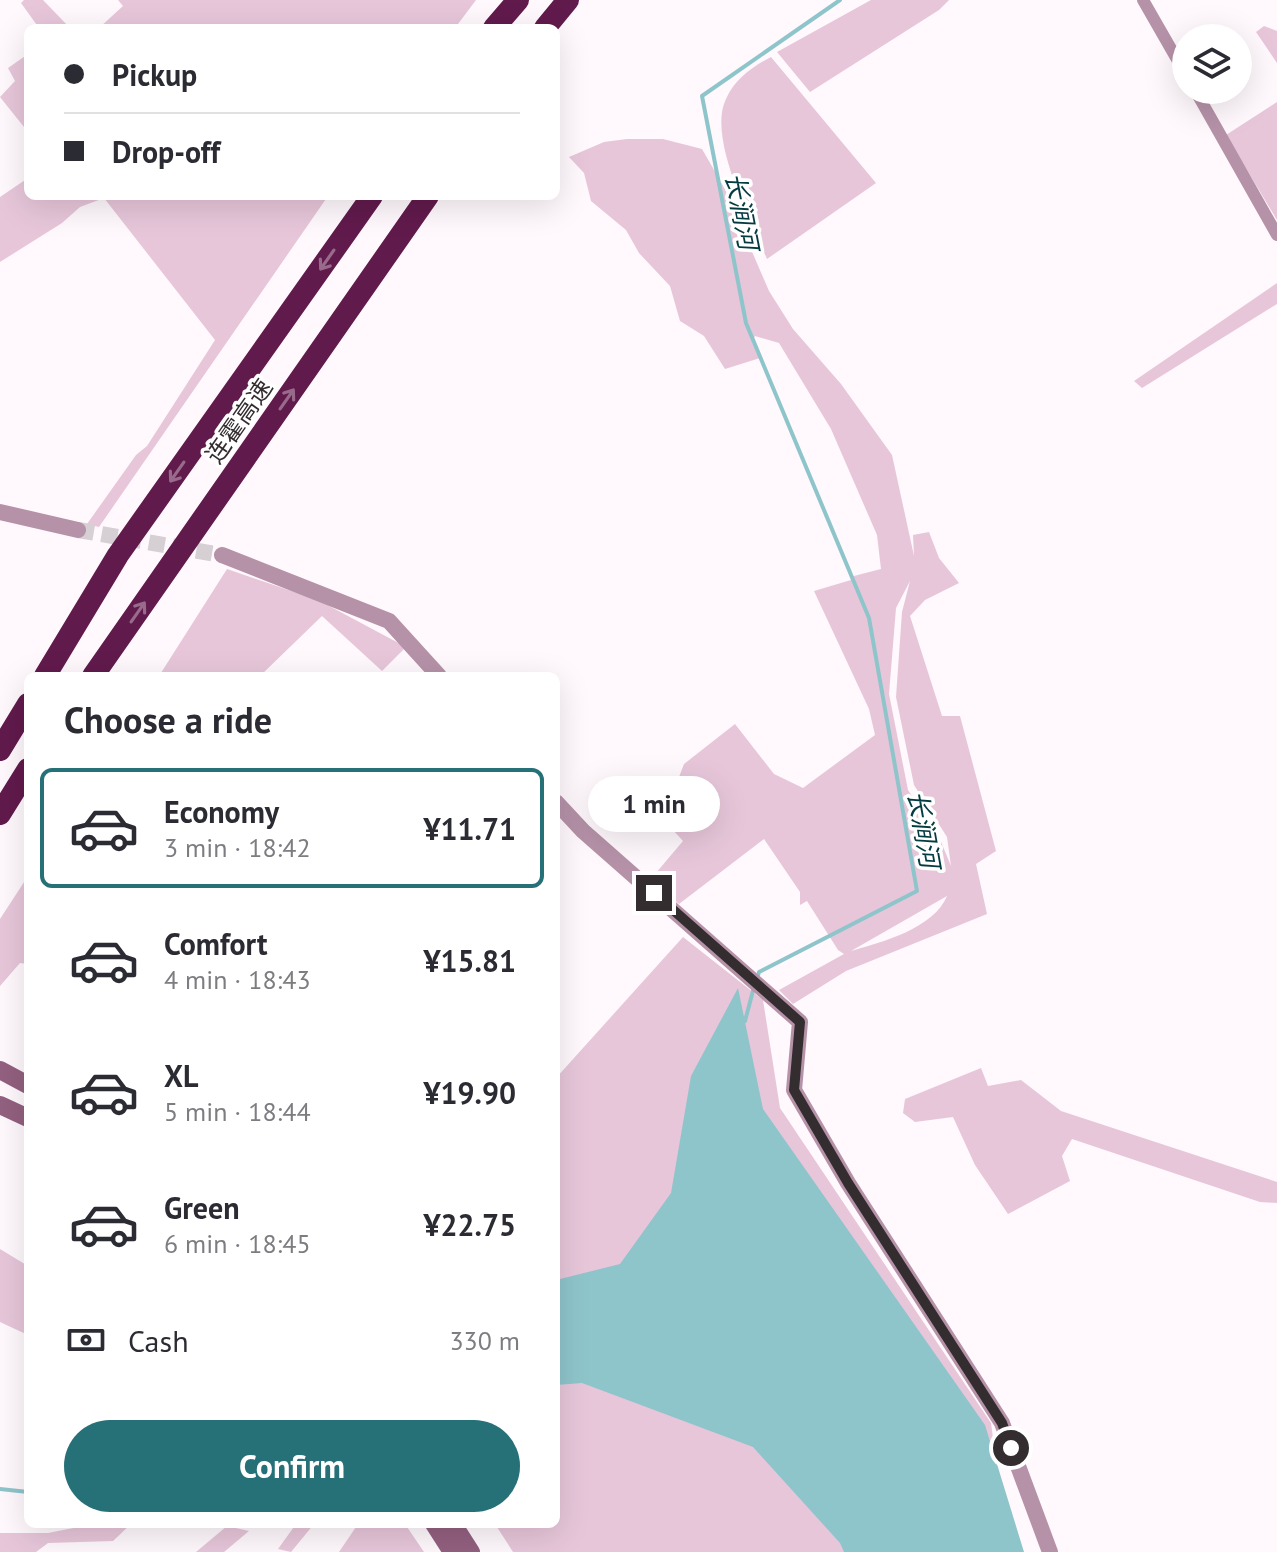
<!DOCTYPE html>
<meta charset="utf-8">
<style>
:root{--surface:#fff;--page:#f2f2f3;--text:#2b2b33;--muted:#7c7c81;--line:#e1e1e2;--accent:#267077}
body{margin:0;font-family:"PT Sans","Noto Sans SC",sans-serif;background:var(--page);color:var(--text);height:100vh;display:flex;flex-direction:column;font-size:30px;white-space:nowrap}
*{box-sizing:border-box;margin:0}
p{font-size:26px;color:var(--muted)}
.icon{flex:none;width:44px;height:44px;fill:none;stroke:currentColor;stroke-width:2;stroke-linecap:round;stroke-linejoin:round}
.map{position:relative;flex:1;overflow:hidden}
.details{position:absolute;left:24px;top:672px;width:536px;height:856px;display:flex;flex-direction:column;background:var(--surface);border-radius:12px;box-shadow:0 8px 32px #0002}
.details>*{flex:none}
.guide{position:absolute;left:24px;top:24px;width:536px;height:176px;border-radius:12px;box-shadow:0 8px 32px #0002;display:grid;align-content:center;height:176px;padding:0 40px;background:var(--surface)}
.fabs{position:absolute;left:1172px;top:24px;display:grid;gap:16px}
.fabs a{display:grid;place-items:center;width:80px;height:80px;border-radius:50%;background:var(--surface);box-shadow:0 8px 32px #0002;font-size:40px}
.end{position:absolute;width:36px;height:36px;margin:-18px;border:10px solid #332d30;background:#fff;box-shadow:0 0 0 4px #fff}
.from{border-radius:50%}
.bubble{position:absolute;height:56px;border-radius:28px;background:var(--surface);box-shadow:0 8px 32px #0002;font-size:26px;font-weight:700;line-height:56px;text-align:center}
.guide b{display:flex;align-items:center;gap:28px;height:76px;font-size:30px}
.guide b+b{border-top:2px solid var(--line)}
.guide i{width:20px;height:20px;background:var(--text)}
ul{padding:0;list-style:none}
li{display:flex;align-items:center;gap:24px;height:120px;margin:0 16px 12px;padding:0 24px;border:4px solid transparent;border-radius:12px}
li div{flex:1}
li b{display:block;font-size:30px}
li em{font-style:normal;font-weight:700}
li.selected{border-color:var(--accent)}
li>.icon{width:72px;height:72px;stroke-width:1.5}
h2{padding:0 40px;font-size:36px;line-height:96px}
.pay{display:flex;align-items:center;gap:20px;height:88px;padding:0 40px;font-size:30px}
.pay p{margin-inline-start:auto}
.button{display:flex;gap:16px;margin-top:auto;padding:16px 40px}
.button a{flex:1;height:92px;border-radius:48px;background:var(--accent);color:#fff;font-size:32px;font-weight:700;line-height:92px;text-align:center}
.map>svg:first-child{display:block}
</style>
<div class="map">
<svg width="1277" height="1552" viewBox="0 0 1277 1552">
<rect width="100%" height="100%" fill="#fff8fc"/>
<!-- green -->
<path fill="#e7c6da" fill-rule="evenodd" d="M24,0H43L70,28H39L21,3Z
M118,0H476L455,28H99L123,6Z
M871,0H949L939,10L810,92L777,52Z
M1264,26L1277,31V63L1256,32Z
M28,54V132L0,97L15,81L8,68Z
M771,57L876,183L767,259C751,222 707,137 726,99C735,79 752,67 771,57Z
M1277,102V220L1226,135Z
M627,139H663L702,149L725,189L769,291L793,329L841,384L892,455L914,556L913,535L929,532L939,558L959,583L925,600L910,616L942,716H960L996,851L976,864L987,914L846,971L793,1004L779,990L844,954L838,950L807,901L800,905V892L764,839L679,904L650,880L683,841L652,807L676,785L684,764L735,724L774,774L803,788L875,735L869,709L814,591L851,580L850,577L881,569L877,535L831,429L779,343L755,336L752,342L760,358L725,369L704,336L680,321L670,286L639,253L626,230L591,201L584,173L569,157L604,142ZM910,581L902,612L896,697L914,785L947,837L951,866L939,837L908,790L889,694L896,608ZM947,896C934,928 883,942 851,951Z
M28,178V196H328L99,527L87,524L136,455L147,446L215,340L104,198L80,207L62,223L0,262V197Z
M1277,283V304L1142,388L1134,381Z
M227,569L318,600L406,647L382,671L322,616L260,676H159Z
M28,876V964L20,963L0,986V919Z
M683,937L763,1000L780,1108L991,1423L1008,1552H513L495,1524H556V1078Z
M981,1068L988,1086L1021,1080L1061,1111L1277,1182V1203L1260,1202L1072,1139L1062,1156L1070,1181L1008,1214L975,1165L953,1117L915,1122L903,1113L905,1099Z
M0,1249L28,1266V1335L0,1322Z
M94,1524H131L113,1541L48,1543L36,1552H0V1533H48Z
M296,1524H314L291,1552L278,1549Z
M358,1524H405L424,1552H339Z
M227,1526L249,1531L224,1552H196Z"/>
<!-- water -->
<path fill="#8ec5cb" d="M738,988L763,1109L985,1425L1024,1552H844L840,1543L753,1447L582,1383L556,1385V1280L620,1264L671,1193L691,1076Z"/>
<g fill="none" stroke-linecap="round" stroke-linejoin="round">
<!-- stream -->
<path stroke="#8ec5cb" stroke-width="4" d="M757,979L759,972L917,891L869,618L746,323L702,96L840,0
M745,1021L754,987
M0,1489L28,1492"/>
<!-- tertiary-tunnel -->
<path stroke="#d6cfd3" stroke-width="16" stroke-dasharray="16 8" stroke-linecap="butt" d="M78,530L222,555"/>
<!-- minor -->
<path stroke="#b692a8" stroke-width="12" d="M1143,0L1186,75
M1195,90L1277,235"/>
<!-- tertiary -->
<path stroke="#b692a8" stroke-width="16" d="M0,512L78,530
M222,555L389,621L439,676
M556,802L583,831L800,1022L794,1090L848,1183L1002,1423L1050,1552"/>
<!-- secondary -->
<path stroke="#936080" stroke-width="18" d="M0,1070L28,1085
M0,1105L28,1118
M434,1524L452,1552
M453,1524L471,1552"/>
<!-- motorway -->
<path stroke="#611a4c" stroke-width="22" d="M494,28L518,0
M545,28L568,0
M45,676L118,555L372,196
M93,676L428,196
M0,750L28,704
M0,814L28,769"/>
</g>
<!-- one-way arrows -->
<defs><path id="oneway-shaft" d="M-6 0H5M1.5-3L5.5 0L1.5 3" fill="none" stroke-width="1.6" stroke-linecap="round" stroke-linejoin="round" transform="scale(2)"/></defs>
<g stroke="#986a8b">
<use href="#oneway-shaft" transform="translate(327 260) rotate(125)"/>
<use href="#oneway-shaft" transform="translate(287 399) rotate(-55)"/>
<use href="#oneway-shaft" transform="translate(177 472) rotate(125)"/>
<use href="#oneway-shaft" transform="translate(138 612) rotate(-55)"/>
</g>
<g fill="none" stroke-linecap="round" stroke-linejoin="round">
<!-- route -->
<path stroke="#332d30" stroke-width="10" d="M654,893L800,1022L794,1090L848,1183L1002,1423L1011,1448"/>
</g>
<g text-anchor="middle" dominant-baseline="central" stroke-width="7" stroke-linejoin="round" paint-order="stroke">
<!-- street labels -->
<g font-size="24" fill="#332d30" stroke="#fff">
<text transform="translate(239 421) rotate(-55)">连霍高速</text>
</g>
<!-- water labels -->
<g font-size="26" font-style="italic" fill="#043b40" stroke="#fff">
<text transform="translate(742 211) rotate(79)">长涧河</text>
<text transform="translate(924 829) rotate(80)">长涧河</text>
</g>
</g>
</svg>
<div class="fabs">
<a><svg class="icon" aria-label="layers" viewBox="0 0 24 24"><path d="M12 4l9 5-9 5-9-5zM3 14l9 5 9-5"/></svg></a>
</div>
<i class="end from" style="left:1011px;top:1448px"></i>
<i class="end" style="left:654px;top:893px"></i>
<div class="bubble" style="left:588px;top:776px;width:132px">1 min</div>
<div class="guide">
<b><i class="from"></i>Pickup</b>
<b><i></i>Drop-off</b>
</div>
<section class="details">
<h2>Choose a ride</h2>
<ul>
<li class="selected"><svg class="icon" aria-label="car" viewBox="0 0 24 24"><path d="M5 17H2v-5l4-1 3-4h7l3 4 3 1v5h-3M9 17h6M6 11h13"/><circle cx="7" cy="17" r="2"/><circle cx="17" cy="17" r="2"/></svg><div><b>Economy</b><p>3 min · 18:42</p></div><em>¥11.71</em></li>
<li><svg class="icon" aria-label="car" viewBox="0 0 24 24"><path d="M5 17H2v-5l4-1 3-4h7l3 4 3 1v5h-3M9 17h6M6 11h13"/><circle cx="7" cy="17" r="2"/><circle cx="17" cy="17" r="2"/></svg><div><b>Comfort</b><p>4 min · 18:43</p></div><em>¥15.81</em></li>
<li><svg class="icon" aria-label="car" viewBox="0 0 24 24"><path d="M5 17H2v-5l4-1 3-4h7l3 4 3 1v5h-3M9 17h6M6 11h13"/><circle cx="7" cy="17" r="2"/><circle cx="17" cy="17" r="2"/></svg><div><b>XL</b><p>5 min · 18:44</p></div><em>¥19.90</em></li>
<li><svg class="icon" aria-label="car" viewBox="0 0 24 24"><path d="M5 17H2v-5l4-1 3-4h7l3 4 3 1v5h-3M9 17h6M6 11h13"/><circle cx="7" cy="17" r="2"/><circle cx="17" cy="17" r="2"/></svg><div><b>Green</b><p>6 min · 18:45</p></div><em>¥22.75</em></li>
</ul>
<div class="pay"><svg class="icon" aria-label="cash" viewBox="0 0 24 24"><path d="M3 7h18v10H3z"/><circle cx="12" cy="12" r="2"/></svg>Cash<p>330 m</p></div>
<div class="button"><a>Confirm</a></div>
</section>
</div>
